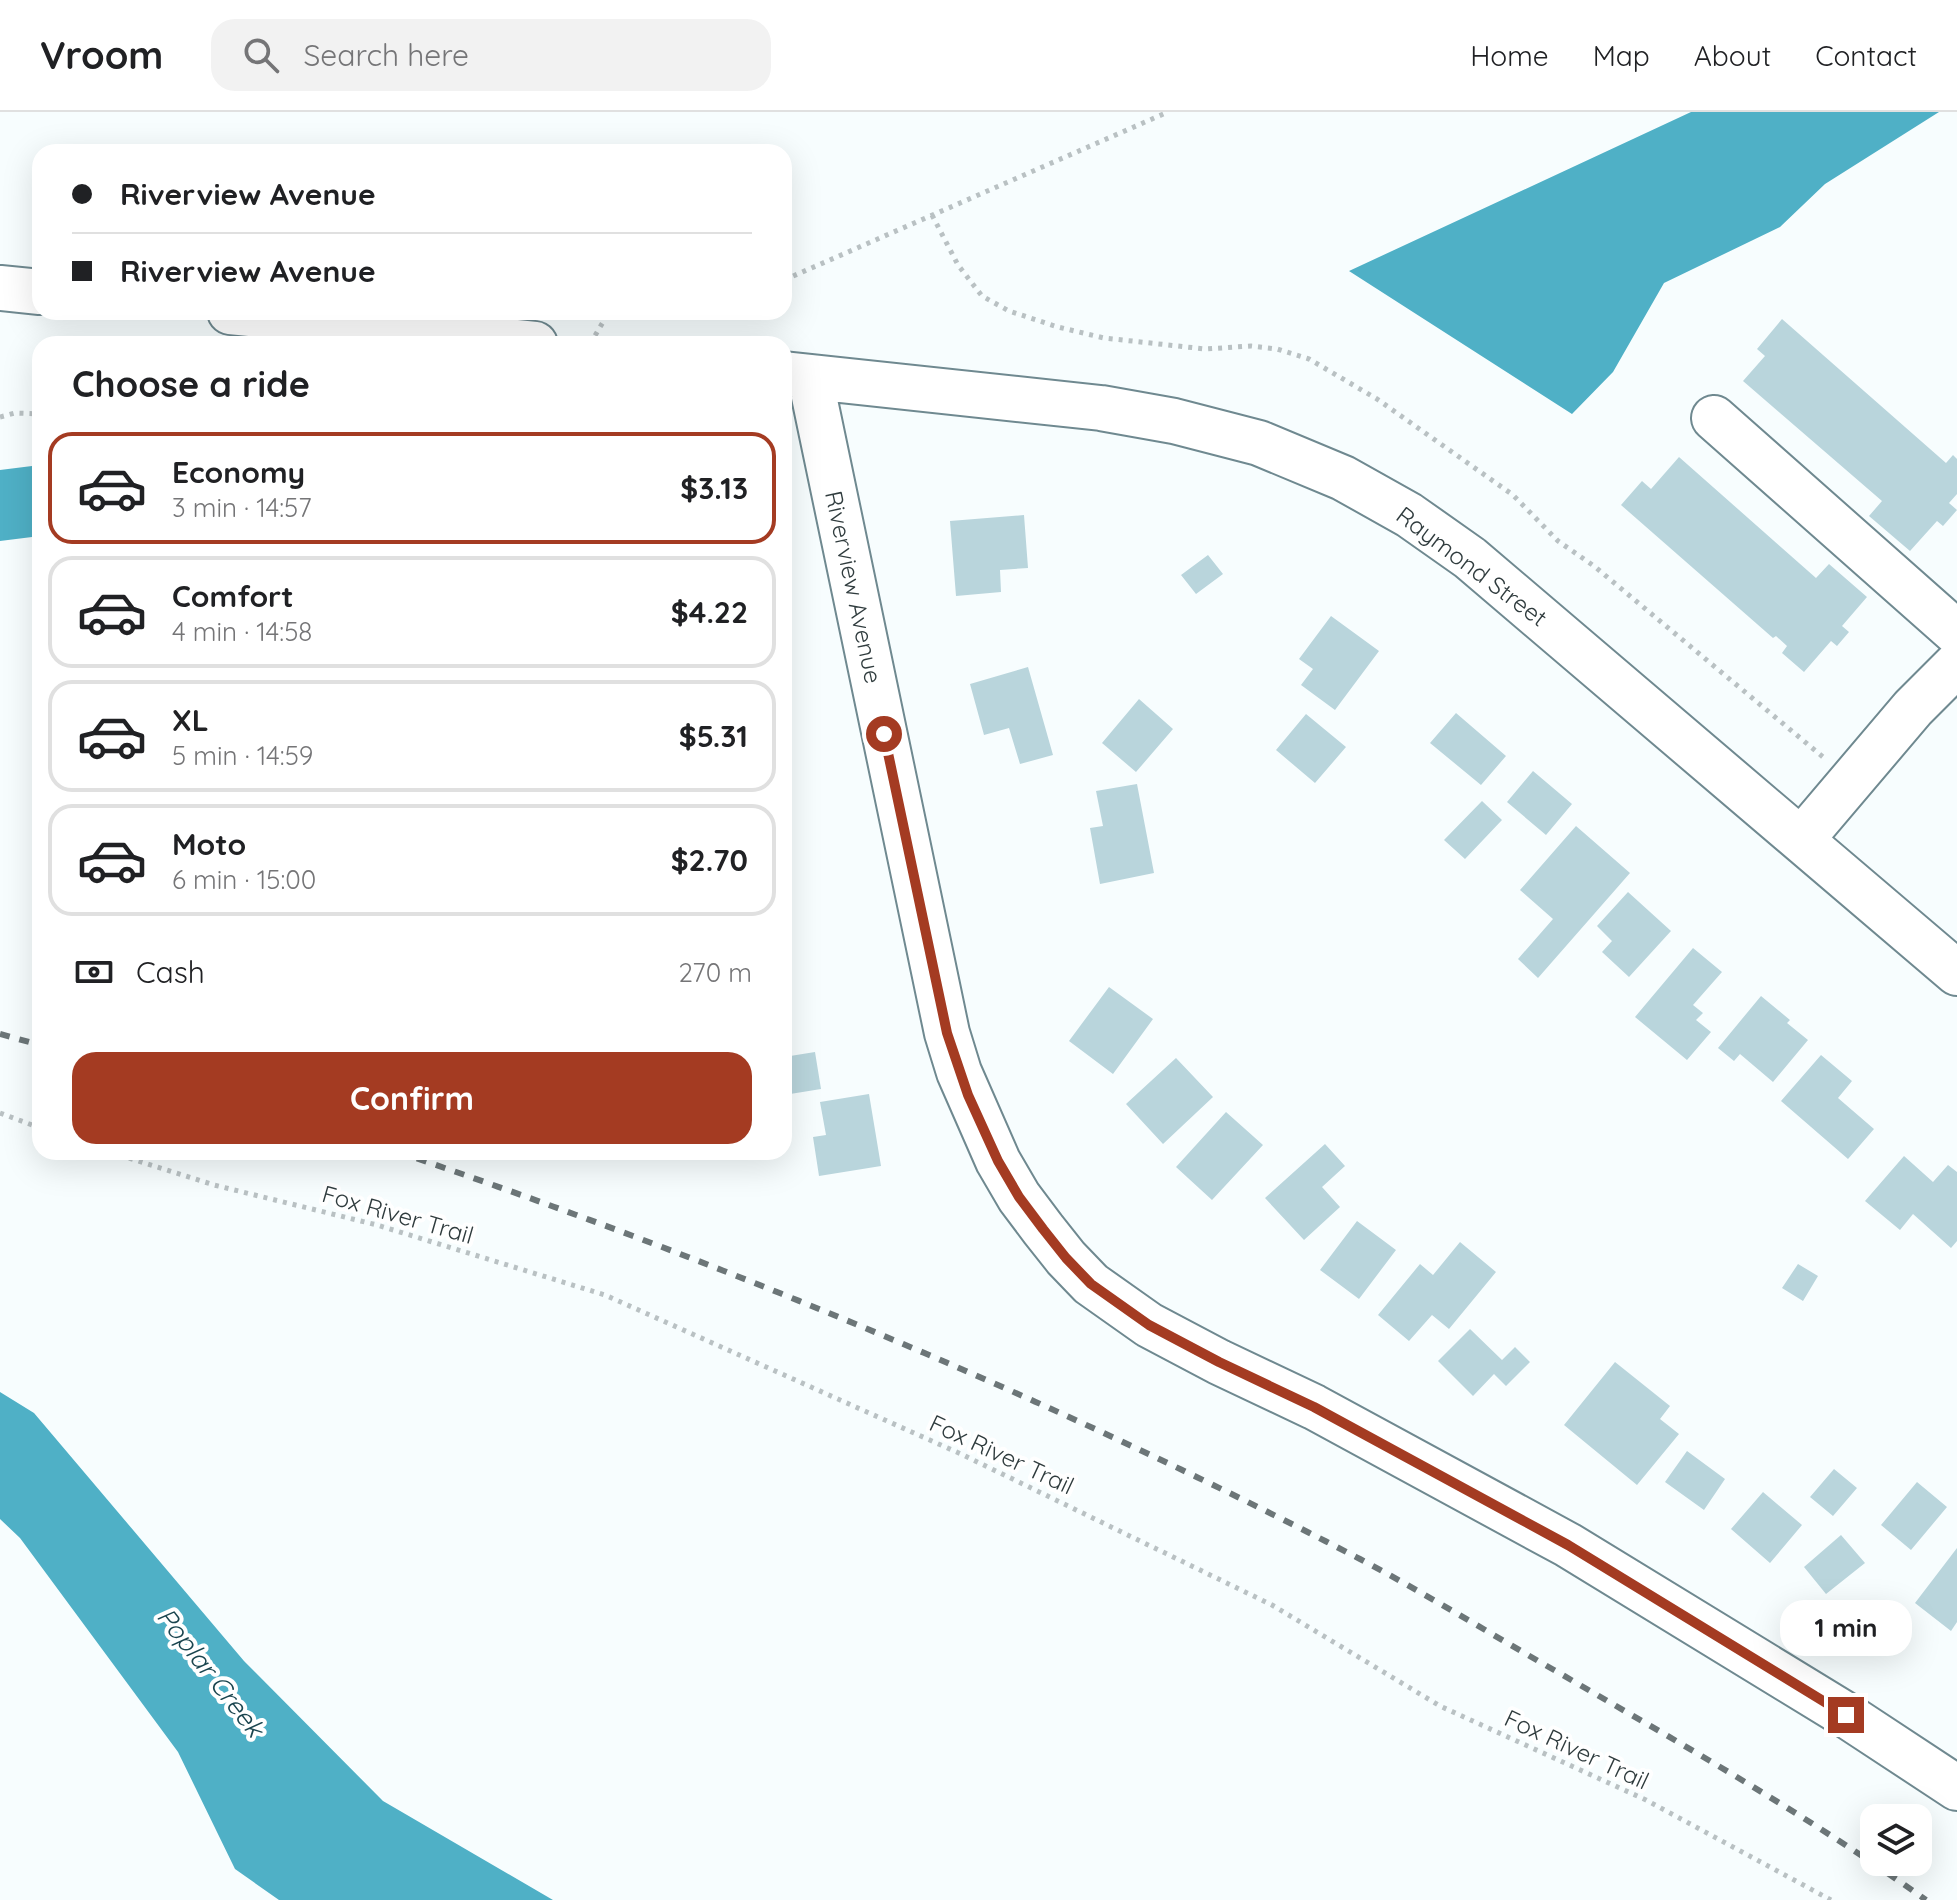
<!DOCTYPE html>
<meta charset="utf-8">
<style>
:root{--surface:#fff;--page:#f2f2f2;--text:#202124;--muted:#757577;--line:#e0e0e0;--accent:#a43b22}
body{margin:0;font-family:Quicksand,sans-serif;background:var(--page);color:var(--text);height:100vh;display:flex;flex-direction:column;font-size:30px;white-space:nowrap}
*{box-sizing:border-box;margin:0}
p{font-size:26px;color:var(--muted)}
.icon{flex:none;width:44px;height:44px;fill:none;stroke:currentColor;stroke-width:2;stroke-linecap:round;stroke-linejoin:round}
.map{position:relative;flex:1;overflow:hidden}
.details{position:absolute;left:32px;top:224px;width:760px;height:824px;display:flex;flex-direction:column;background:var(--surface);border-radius:24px;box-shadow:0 8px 32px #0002}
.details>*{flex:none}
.guide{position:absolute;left:32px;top:32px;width:760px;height:176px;border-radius:24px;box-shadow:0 8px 32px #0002;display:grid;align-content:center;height:176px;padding:0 40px;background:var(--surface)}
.controls{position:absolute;left:1860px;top:1692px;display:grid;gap:16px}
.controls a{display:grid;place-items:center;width:72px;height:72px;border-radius:16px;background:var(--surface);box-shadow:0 8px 32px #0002;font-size:40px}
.end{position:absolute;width:36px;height:36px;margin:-18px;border:10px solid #a43b22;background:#fff;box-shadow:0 0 0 4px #fff}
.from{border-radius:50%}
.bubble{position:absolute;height:56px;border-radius:24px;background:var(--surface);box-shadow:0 8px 32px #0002;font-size:26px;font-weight:800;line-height:56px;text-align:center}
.guide b{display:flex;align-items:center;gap:28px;height:76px;font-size:30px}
.guide b+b{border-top:2px solid var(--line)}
.guide i{width:20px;height:20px;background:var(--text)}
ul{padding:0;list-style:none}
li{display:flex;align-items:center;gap:24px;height:112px;margin:0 16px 12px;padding:0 24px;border:4px solid var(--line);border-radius:24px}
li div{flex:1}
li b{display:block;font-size:30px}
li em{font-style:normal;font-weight:800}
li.current{border-color:var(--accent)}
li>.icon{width:72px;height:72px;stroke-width:1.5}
h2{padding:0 40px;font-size:36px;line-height:96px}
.pay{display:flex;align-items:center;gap:20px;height:88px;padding:0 40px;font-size:30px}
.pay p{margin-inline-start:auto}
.action{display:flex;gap:16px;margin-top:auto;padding:16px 40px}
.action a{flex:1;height:92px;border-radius:24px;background:var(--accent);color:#fff;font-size:32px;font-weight:800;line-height:92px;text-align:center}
header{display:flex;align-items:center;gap:48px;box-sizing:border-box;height:112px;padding:0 40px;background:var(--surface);border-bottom:2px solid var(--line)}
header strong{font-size:38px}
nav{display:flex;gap:44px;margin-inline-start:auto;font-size:28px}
.search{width:560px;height:72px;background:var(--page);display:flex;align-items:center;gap:20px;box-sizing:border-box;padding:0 28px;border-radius:24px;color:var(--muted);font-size:30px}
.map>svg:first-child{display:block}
</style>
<header>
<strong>Vroom</strong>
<div class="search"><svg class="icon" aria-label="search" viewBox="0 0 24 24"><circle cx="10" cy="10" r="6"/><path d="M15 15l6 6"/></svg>Search here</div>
<nav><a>Home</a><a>Map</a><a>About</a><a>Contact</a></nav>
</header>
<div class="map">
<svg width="1957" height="1788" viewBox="0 0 1957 1788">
<rect width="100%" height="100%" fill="#f7fdfe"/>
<!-- water -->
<path fill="#4fb0c6" d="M1691,0H1939L1825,72L1780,115L1664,171L1613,260L1572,302L1349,159Z
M40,353V424L0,429V358Z
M0,1280L34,1301L244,1549L383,1689L553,1788H279L235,1757L178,1640L20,1426L0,1407Z"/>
<!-- building -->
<path fill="#b9d5dc" d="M1782,207L1946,351L1953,343L1957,347V382L1949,391L1957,398L1943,414L1937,409L1910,439L1869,404L1882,389L1743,269L1765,244L1757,237Z
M1679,345L1816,466L1829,452L1867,485L1842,514L1849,520L1837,534L1831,529L1804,560L1782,541L1787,534L1776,524L1773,526L1621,393L1642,369L1651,377Z
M1024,403L1028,456L1000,458L1001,480L956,484L950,409Z
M1208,443L1223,462L1196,482L1181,463Z
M1331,504L1379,539L1335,598L1301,573L1313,557L1299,547Z
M1028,555L1053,643L1020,652L1009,616L984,623L970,572Z
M1139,587L1173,617L1136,660L1102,631Z
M1456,601L1506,644L1481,673L1430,631Z
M1306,602L1346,635L1315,671L1276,638Z
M1533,659L1572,692L1546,723L1507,690Z
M1137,672L1154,761L1100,772L1090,716L1103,714L1096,679Z
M1482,689L1502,708L1465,747L1444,728Z
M1576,714L1630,761L1538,866L1518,847L1553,807L1520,778Z
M1628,780L1671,819L1629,865L1602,840L1612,829L1597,814Z
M1693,836L1722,860L1693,893L1703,901L1696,908L1711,920L1687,948L1635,905Z
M1109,875L1153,907L1113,962L1069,929Z
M1761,884L1790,908L1787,911L1808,928L1773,970L1740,942L1734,949L1718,936Z
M815,940L821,977L784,983V945Z
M1821,943L1852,969L1838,986L1874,1017L1848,1047L1781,989Z
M1176,946L1213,985L1163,1032L1126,992Z
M869,982L881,1054L819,1064L813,1025L826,1023L820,990Z
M1226,1000L1263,1033L1212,1088L1176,1055Z
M1325,1032L1345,1054L1322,1075L1340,1095L1304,1128L1265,1086Z
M1904,1044L1933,1070L1948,1053L1957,1060V1129L1951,1136L1913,1102L1900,1118L1865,1089Z
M1357,1109L1396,1138L1359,1187L1320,1158Z
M1460,1130L1496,1160L1449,1217L1432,1203L1409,1229L1378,1203L1420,1152L1433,1163Z
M1798,1152L1818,1164L1803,1189L1782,1176Z
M1470,1217L1502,1248L1515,1235L1530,1250L1506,1274L1494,1262L1473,1284L1438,1249Z
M1615,1250L1670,1294L1660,1307L1679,1322L1637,1373L1564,1313Z
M1687,1339L1725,1367L1704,1398L1665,1370Z
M1834,1357L1857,1376L1833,1404L1810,1385Z
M1917,1370L1947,1395L1911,1438L1881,1413Z
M1763,1380L1802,1413L1770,1451L1731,1417Z
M1841,1423L1865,1451L1826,1482L1804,1455Z
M1957,1436V1510L1951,1519L1915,1491Z"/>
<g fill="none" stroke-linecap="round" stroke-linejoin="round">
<defs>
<path id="minor" d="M0,176L40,180
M230,200L535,232
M784,262L1101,296L1174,309L1259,331L1343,366L1409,403L1470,446L1957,861
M810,265L947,921L959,960L998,1049L1019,1085L1043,1117L1066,1146L1091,1172L1149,1213L1219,1250L1314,1295L1568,1433L1846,1603L1957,1676
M1714,306L1957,521
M1801,728L1913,596L1957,552"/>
</defs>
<!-- minor casing -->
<use href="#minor" stroke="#6f8990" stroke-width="48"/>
<!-- path -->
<path stroke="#b9c1c3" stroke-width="5" stroke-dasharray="4 6" stroke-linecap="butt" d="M932,103L958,153L982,184L1009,199L1058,215L1104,226L1205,237L1251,234L1277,237L1309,247L1377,287L1513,383L1558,429L1594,454L1823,645
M784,168L1168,0
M590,232L609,200
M0,305L15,301L40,302
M0,1001L40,1016
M110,1040L214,1073L377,1113L605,1183L961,1342L1272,1493L1440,1594L1646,1688L1831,1788"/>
<!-- minor -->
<use href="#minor" stroke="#fff" stroke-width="44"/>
<!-- rail -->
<path stroke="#6c7678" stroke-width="6" stroke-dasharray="10 10" stroke-linecap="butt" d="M0,922L40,933
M398,1040C728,1152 1051,1286 1360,1447C1426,1482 1489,1521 1554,1558C1680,1631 1807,1703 1926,1788"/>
</g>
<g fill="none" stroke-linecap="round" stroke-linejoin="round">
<!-- route -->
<path stroke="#a43b22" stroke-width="10" d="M884,622L947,921L968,983L998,1049L1019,1085L1043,1117L1066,1146L1091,1172L1149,1213L1219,1250L1314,1295L1568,1433L1846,1603"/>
</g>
<g text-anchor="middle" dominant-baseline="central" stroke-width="8" stroke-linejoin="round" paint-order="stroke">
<!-- street labels -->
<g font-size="24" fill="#303c3e" stroke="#fff">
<text transform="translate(1472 454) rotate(37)">Raymond Street</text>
<text transform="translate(854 475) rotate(78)">Riverview Avenue</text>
<text transform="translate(398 1102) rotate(16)">Fox River Trail</text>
<text transform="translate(1002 1342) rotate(25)">Fox River Trail</text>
<text transform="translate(1577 1637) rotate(25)">Fox River Trail</text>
</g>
<!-- water labels -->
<g font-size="26" font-style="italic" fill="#1a454f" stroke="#fff">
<text transform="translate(211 1560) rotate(52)">Poplar Creek</text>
</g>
</g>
</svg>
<div class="controls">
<a><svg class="icon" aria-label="layers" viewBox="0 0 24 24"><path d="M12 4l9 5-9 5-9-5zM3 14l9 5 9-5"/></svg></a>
</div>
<i class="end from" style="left:884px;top:622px"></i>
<i class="end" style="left:1846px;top:1603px"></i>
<div class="bubble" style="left:1780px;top:1488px;width:132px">1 min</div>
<div class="guide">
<b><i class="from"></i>Riverview Avenue</b>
<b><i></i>Riverview Avenue</b>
</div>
<section class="details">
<h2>Choose a ride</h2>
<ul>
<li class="current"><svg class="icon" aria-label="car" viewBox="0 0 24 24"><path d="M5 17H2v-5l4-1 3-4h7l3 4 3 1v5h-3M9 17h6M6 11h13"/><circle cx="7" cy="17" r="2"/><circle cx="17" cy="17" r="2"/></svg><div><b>Economy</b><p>3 min · 14:57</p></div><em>$3.13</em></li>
<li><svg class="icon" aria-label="car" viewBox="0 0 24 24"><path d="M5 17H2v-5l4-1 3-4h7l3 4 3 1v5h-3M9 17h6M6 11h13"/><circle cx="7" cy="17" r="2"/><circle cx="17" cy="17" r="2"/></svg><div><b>Comfort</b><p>4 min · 14:58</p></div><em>$4.22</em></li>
<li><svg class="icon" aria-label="car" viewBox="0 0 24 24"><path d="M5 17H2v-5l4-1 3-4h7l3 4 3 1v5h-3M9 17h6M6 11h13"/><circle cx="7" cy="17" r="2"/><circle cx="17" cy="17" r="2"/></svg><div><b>XL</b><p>5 min · 14:59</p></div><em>$5.31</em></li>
<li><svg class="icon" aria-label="car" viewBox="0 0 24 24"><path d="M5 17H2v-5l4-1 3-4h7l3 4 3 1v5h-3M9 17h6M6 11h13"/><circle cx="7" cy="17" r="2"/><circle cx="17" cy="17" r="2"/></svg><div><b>Moto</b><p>6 min · 15:00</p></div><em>$2.70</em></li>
</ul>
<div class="pay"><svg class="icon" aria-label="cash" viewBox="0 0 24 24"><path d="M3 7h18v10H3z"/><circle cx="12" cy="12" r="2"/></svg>Cash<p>270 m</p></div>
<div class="action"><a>Confirm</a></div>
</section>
</div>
